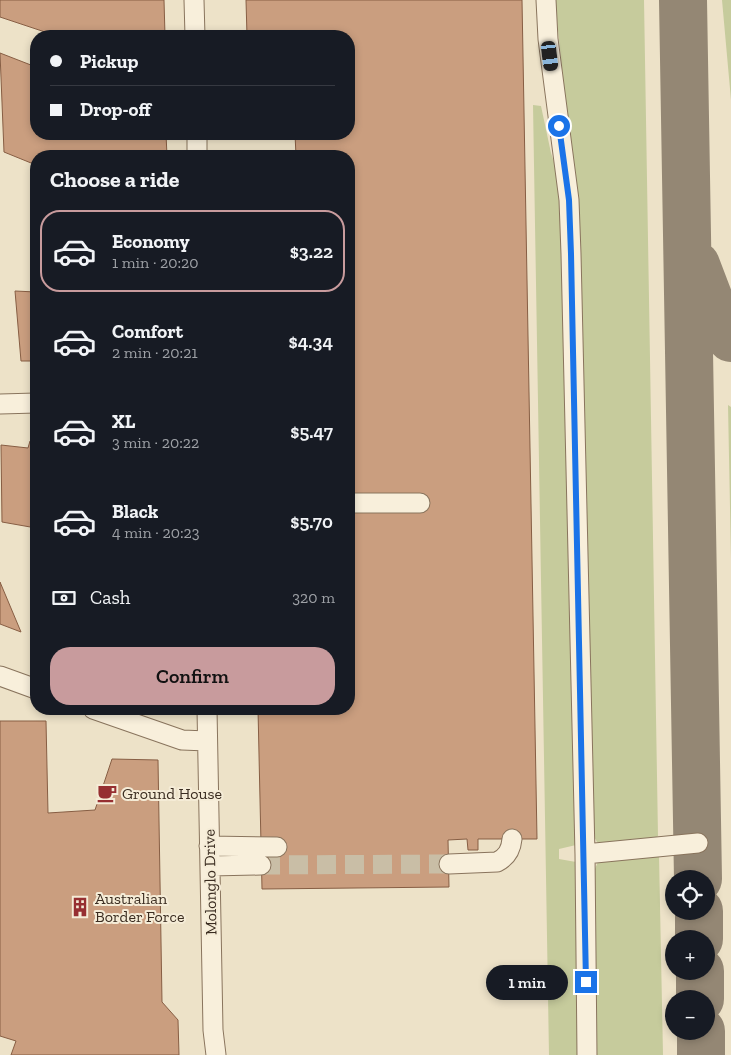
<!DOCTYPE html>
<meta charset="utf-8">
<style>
:root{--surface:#171b24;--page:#242831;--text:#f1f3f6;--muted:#9ea1a6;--line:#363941;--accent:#c89b9d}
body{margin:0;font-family:"Zilla Slab",serif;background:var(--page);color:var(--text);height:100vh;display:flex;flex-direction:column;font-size:19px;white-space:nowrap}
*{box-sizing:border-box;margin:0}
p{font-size:16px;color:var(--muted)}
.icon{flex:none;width:28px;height:28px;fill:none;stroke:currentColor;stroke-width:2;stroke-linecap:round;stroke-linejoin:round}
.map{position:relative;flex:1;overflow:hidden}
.panel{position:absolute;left:30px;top:150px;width:325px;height:565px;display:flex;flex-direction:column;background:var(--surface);border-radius:20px;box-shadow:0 2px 8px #0003}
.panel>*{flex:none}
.banner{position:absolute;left:30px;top:30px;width:325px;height:110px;border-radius:20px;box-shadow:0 2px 8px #0003;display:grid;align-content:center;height:110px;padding:0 20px;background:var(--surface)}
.tools{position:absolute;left:665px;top:870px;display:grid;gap:10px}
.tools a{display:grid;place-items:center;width:50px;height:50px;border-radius:50%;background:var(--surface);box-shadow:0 2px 8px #0003;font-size:25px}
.end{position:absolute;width:22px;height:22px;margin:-11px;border:6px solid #1a73e8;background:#fff;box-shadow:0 0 0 2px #fff}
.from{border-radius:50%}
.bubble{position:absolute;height:35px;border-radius:18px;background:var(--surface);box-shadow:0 2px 8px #0003;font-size:16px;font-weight:600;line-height:35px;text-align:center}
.car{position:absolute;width:15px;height:30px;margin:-15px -8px;border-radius:6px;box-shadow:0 0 4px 1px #0007;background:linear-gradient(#222 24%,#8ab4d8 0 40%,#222 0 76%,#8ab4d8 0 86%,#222 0)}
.banner b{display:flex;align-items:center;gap:18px;height:48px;font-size:19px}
.banner b+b{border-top:1px solid var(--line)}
.banner i{width:12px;height:12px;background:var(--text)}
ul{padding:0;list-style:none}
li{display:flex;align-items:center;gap:15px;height:82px;margin:0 10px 8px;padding:0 10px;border:2px solid transparent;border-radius:20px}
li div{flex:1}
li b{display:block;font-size:19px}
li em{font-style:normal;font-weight:600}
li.selected{border-color:var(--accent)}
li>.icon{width:45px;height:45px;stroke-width:1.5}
h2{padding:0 20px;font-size:22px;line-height:60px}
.pay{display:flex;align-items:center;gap:12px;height:55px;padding:0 20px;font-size:19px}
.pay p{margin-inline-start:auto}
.button{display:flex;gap:10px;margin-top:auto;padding:10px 20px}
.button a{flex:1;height:58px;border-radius:20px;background:var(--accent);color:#111;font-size:20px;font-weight:600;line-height:58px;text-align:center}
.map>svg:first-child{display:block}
</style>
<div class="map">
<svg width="731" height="1055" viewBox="0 0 731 1055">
<rect width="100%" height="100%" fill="#ede2c8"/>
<!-- green -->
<path fill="#c6cb9c" d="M555,0H644L658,836L649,843L604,845L597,842L593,835L576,184L566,109Z
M722,0H731V100Z
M533,105L541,106L551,153L557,171L562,246L576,845L559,849V859L576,862L578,1055H549Z
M728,405L731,407V558Z
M659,855L663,1055H594V871L598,862L611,858Z"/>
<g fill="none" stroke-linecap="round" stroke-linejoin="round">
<!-- taxiway -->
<path stroke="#948774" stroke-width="48" d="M683,0L698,879
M696,265L712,307L731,338
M699,911V939
M700,971V999
M701,1031V1055"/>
</g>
<!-- building -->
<path fill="#ca9e7f" stroke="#875e44" d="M0,0H164L165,36H57L0,17Z
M246,0H522L537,839H478V850H468L467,839L448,840L449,887L262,889L258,709H349V156H296L295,134H349V36H247Z
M0,53L36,67V134H166L167,156H36V165L4,152Z
M15,291L36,292V361H21Z
M30,441L36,445V528L2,522L1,445L28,448Z
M0,582L21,632L0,624Z
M0,721H46L48,813L95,810L112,759L158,760L162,1002L178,1020L179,1055H11L16,1041L0,1036Z"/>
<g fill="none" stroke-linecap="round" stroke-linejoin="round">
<!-- minor-tunnel -->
<path stroke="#c9bea6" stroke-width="19" stroke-dasharray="19 9" stroke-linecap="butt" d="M261,865L449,864"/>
<defs>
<path id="minor" d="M194,0L195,36
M546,0L548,39L569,200L571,254L585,854L587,1055
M197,134V156
M0,404L36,403
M349,503H420
M0,676L36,689
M93,709L182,740L207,741
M207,709L213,1030L216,1055
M209,846L277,847
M585,854L698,843
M449,864L497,862C507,857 511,850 512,839
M210,866L261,865"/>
</defs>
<!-- minor casing -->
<use href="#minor" stroke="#89745d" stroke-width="21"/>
<!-- minor -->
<use href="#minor" stroke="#f8efdb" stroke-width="19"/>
</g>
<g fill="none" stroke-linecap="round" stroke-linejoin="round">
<!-- route -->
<path stroke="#1a73e8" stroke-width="6" d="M559,126L569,200L571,254L586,982"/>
</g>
<!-- icons -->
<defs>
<symbol id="cafe-bare" viewBox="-9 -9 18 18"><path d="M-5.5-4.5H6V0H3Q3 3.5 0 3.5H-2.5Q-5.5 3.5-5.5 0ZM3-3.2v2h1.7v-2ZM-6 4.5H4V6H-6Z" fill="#962f31" stroke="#f5ecd7" stroke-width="2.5" paint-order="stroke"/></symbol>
<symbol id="building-bare" viewBox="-9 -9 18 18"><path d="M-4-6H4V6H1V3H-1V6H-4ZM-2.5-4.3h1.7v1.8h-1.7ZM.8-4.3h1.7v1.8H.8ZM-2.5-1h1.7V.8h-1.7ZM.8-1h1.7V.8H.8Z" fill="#962f31" stroke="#f5ecd7" stroke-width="2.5" paint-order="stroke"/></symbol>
</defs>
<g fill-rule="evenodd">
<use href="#cafe-bare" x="93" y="779" width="28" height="28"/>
<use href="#building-bare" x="66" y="893" width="28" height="28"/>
</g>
<g text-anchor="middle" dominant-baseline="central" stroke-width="4" stroke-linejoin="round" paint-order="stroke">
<!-- poi labels -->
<g font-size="16" fill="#3a2c20" stroke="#f5ecd7" text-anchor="start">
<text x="122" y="793">Ground House</text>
<text x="95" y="898">Australian<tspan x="95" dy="18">Border Force</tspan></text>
</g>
<!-- street labels -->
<g font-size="16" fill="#3a2c20" stroke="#f5ecd7">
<text transform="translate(210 882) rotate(-91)">Molonglo Drive</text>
</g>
</g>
</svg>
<div class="tools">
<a><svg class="icon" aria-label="locate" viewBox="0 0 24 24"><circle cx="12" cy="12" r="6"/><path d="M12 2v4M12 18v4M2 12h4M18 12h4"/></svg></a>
<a>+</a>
<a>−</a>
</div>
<i class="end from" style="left:559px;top:126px"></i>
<i class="end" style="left:586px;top:982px"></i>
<div class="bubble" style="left:486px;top:965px;width:82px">1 min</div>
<i class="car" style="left:550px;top:56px;rotate:173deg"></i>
<div class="banner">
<b><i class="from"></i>Pickup</b>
<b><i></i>Drop-off</b>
</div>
<section class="panel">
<h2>Choose a ride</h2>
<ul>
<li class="selected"><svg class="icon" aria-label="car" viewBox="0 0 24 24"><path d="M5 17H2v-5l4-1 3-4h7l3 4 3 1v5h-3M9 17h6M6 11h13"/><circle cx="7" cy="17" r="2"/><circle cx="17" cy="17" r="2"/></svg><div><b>Economy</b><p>1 min · 20:20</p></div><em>$3.22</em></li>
<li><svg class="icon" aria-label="car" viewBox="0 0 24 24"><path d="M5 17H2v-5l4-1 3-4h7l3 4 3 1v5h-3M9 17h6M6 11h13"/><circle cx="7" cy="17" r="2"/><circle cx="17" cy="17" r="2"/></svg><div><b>Comfort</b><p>2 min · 20:21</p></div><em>$4.34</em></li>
<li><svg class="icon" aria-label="car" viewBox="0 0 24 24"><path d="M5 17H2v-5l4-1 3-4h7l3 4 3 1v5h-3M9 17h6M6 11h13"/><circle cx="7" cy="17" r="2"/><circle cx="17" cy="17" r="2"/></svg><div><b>XL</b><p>3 min · 20:22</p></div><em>$5.47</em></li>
<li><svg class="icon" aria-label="car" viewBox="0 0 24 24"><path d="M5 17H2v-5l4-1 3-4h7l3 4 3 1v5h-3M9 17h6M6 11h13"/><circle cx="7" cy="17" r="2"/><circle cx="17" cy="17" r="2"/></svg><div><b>Black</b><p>4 min · 20:23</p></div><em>$5.70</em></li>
</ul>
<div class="pay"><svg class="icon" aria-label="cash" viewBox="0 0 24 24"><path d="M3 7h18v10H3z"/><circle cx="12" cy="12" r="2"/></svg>Cash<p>320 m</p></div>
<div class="button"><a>Confirm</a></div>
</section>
</div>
